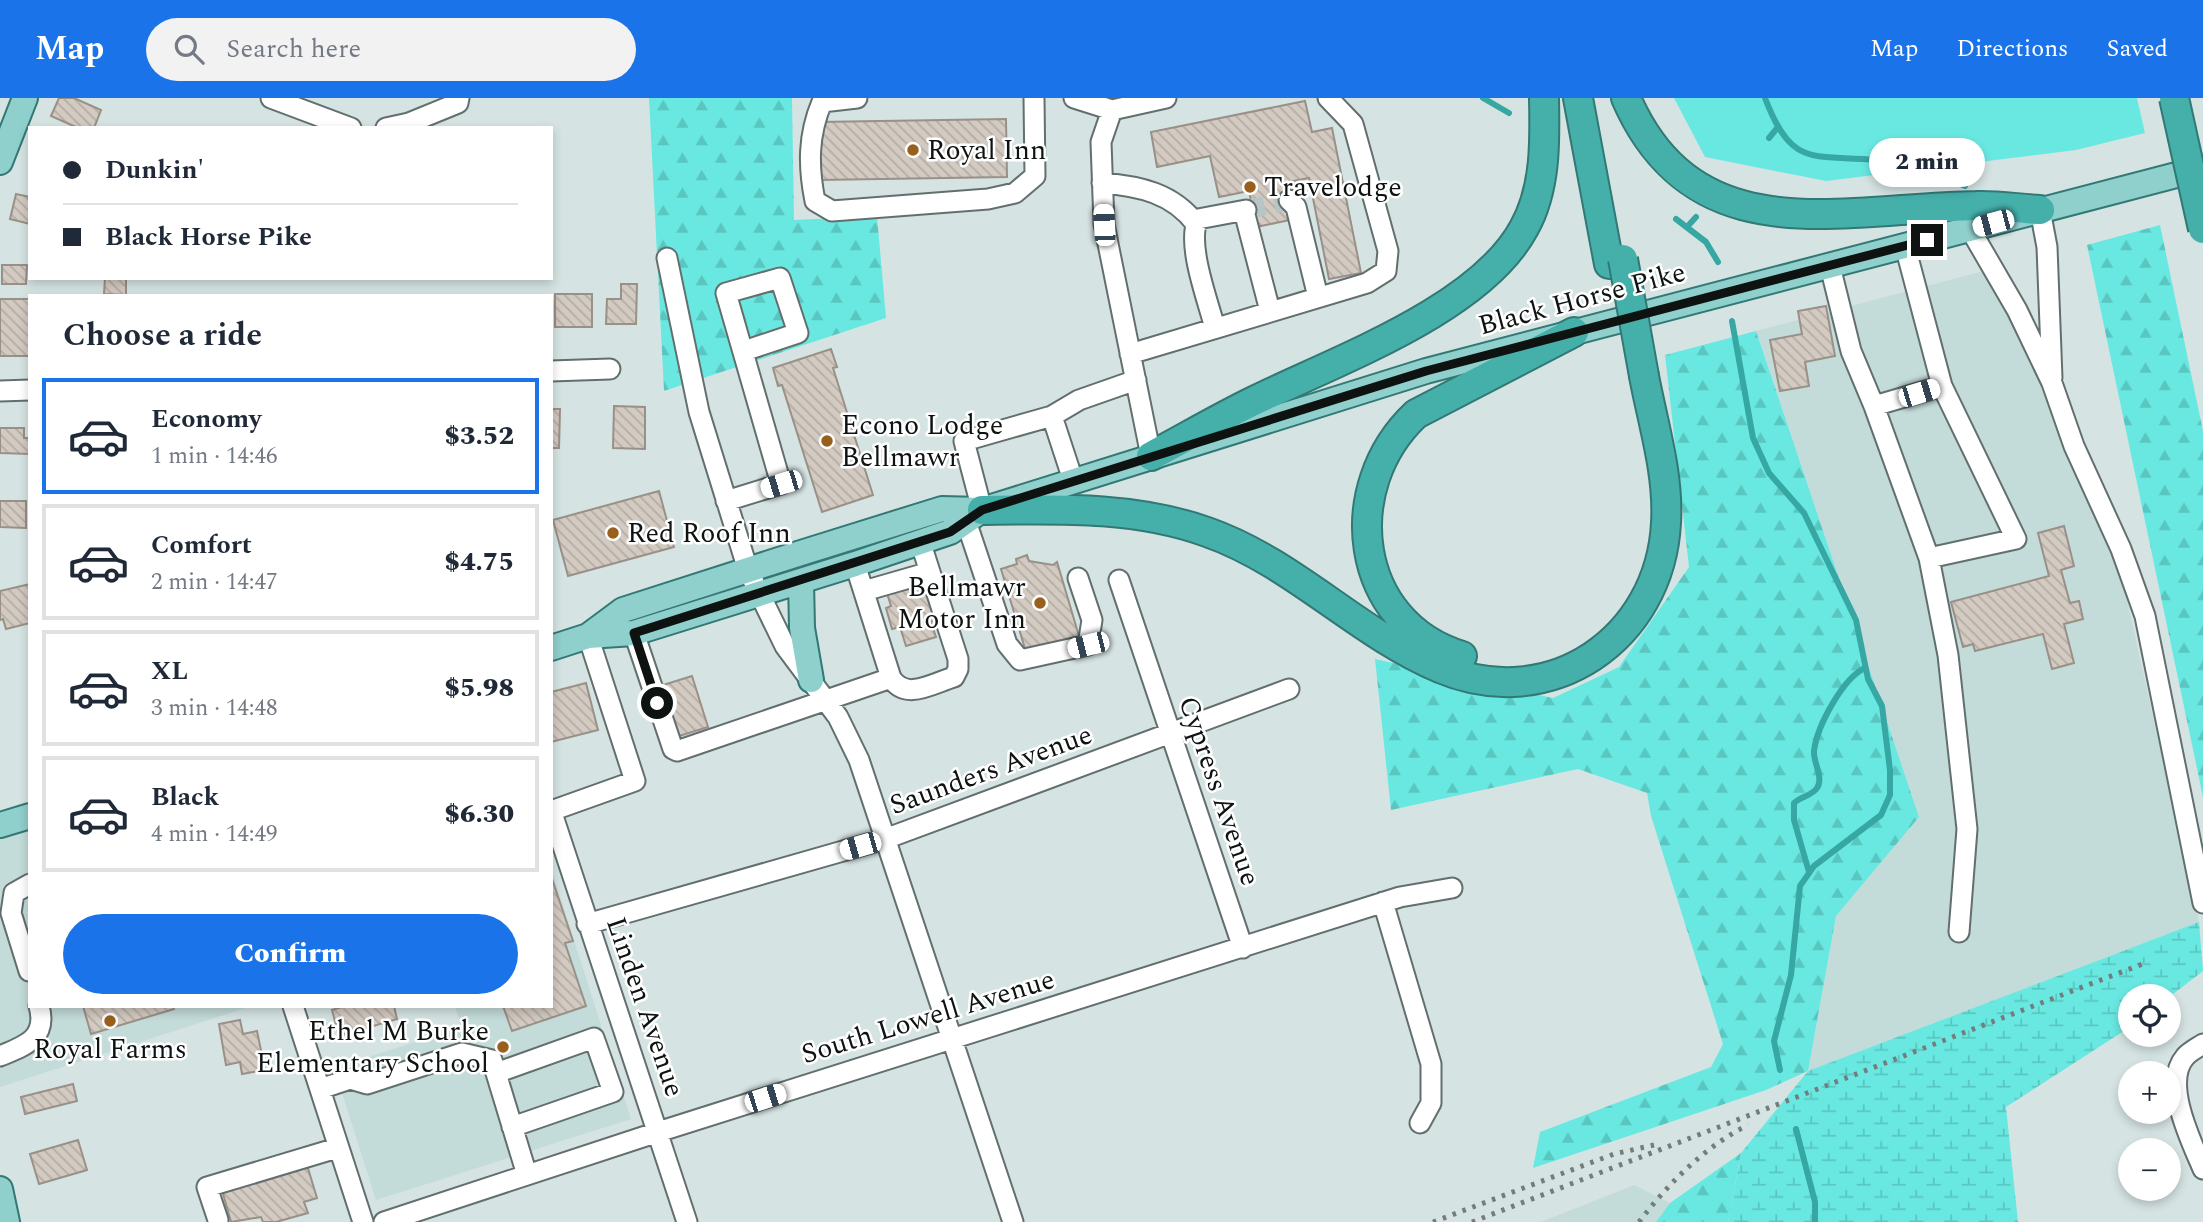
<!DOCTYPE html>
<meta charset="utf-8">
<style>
:root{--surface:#fff;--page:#f2f2f3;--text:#1f2937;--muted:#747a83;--line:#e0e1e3;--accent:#1a73e8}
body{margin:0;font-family:Spectral,serif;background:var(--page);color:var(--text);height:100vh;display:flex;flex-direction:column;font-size:26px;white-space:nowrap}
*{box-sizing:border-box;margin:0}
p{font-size:23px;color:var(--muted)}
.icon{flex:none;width:38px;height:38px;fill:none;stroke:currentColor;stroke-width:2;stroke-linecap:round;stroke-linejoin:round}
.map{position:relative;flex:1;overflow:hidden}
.sheet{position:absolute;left:28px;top:196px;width:525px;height:714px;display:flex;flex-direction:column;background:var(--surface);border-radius:0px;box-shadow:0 4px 10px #0003}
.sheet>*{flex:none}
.top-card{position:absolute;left:28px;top:28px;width:525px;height:154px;border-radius:0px;box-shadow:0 4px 10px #0003;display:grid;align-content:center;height:154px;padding:0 35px;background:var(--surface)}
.fabs{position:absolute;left:2118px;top:886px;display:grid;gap:14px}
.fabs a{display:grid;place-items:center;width:63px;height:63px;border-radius:50%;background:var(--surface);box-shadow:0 4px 10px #0003;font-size:35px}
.end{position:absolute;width:32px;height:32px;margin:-16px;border:9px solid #0e1312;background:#fff;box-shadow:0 0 0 4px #fff}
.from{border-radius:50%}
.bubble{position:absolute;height:49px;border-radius:24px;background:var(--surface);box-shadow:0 4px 10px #0003;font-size:23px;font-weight:800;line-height:49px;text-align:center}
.car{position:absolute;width:21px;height:42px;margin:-21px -10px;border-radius:9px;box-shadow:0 0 5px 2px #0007;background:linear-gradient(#fff 24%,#345 0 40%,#fff 0 76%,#345 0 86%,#fff 0)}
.top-card b{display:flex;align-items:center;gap:24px;height:66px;font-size:26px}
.top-card b+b{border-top:2px solid var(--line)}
.top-card i{width:18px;height:18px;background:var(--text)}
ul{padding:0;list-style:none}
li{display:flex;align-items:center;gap:21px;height:116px;margin:0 14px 10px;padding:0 21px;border:4px solid var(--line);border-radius:0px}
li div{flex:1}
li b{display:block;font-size:26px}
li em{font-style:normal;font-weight:800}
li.on{border-color:var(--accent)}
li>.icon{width:63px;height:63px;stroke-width:1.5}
h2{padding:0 35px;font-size:32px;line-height:84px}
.cta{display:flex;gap:14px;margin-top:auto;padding:14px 35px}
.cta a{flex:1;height:80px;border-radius:42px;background:var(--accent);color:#fff;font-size:28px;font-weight:800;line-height:80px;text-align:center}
header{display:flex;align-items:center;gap:42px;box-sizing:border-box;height:98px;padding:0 35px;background:var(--accent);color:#fff}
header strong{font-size:33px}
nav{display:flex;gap:38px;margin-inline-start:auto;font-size:24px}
.search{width:490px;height:63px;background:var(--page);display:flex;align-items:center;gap:18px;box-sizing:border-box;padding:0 24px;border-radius:38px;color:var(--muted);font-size:26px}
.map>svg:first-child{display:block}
</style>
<header>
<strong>Map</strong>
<div class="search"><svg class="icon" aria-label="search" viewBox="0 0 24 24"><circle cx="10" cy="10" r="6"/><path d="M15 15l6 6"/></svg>Search here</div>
<nav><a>Map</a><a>Directions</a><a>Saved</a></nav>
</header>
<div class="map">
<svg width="2203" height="1124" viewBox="0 0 2203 1124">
<defs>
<pattern id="forest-firs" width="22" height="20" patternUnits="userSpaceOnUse" patternTransform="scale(1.75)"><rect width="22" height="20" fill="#68e8e1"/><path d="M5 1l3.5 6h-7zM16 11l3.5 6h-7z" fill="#59c6c0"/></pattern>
<pattern id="wetland-marsh" width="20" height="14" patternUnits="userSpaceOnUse" patternTransform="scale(1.75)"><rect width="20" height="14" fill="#68e8e1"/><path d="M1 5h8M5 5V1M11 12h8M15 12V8" fill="none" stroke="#59c6c0"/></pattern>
<pattern id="building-back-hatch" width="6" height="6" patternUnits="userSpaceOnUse" patternTransform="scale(1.75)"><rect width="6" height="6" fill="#d3cac1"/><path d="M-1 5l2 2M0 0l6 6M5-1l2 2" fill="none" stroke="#b4ada5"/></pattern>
</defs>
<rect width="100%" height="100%" fill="#d5e4e3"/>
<!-- built -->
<path fill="#c3dbd9" d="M1995,170L2118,462L2199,824L1808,973L1836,818L1919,719L1756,233Z
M30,727V908H252L0,989V737Z
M551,770L631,1021L376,1102L334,970L461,929L455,908H551Z
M1634,1087L1670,1105L1656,1124H1541Z"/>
<!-- grass -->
<path fill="#68e8e1" d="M1674,0H2137L2145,35L2076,52L1826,83L1705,59Z"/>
<!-- forest -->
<path fill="url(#forest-firs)" d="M649,0H792L794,122L877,118L886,220L664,293Z
M2160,127L2203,333V699L2087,147Z
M1756,233L1919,719L1836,818L1808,973L1766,992L1533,1070L1540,1034L1711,969L1723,946L1651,718L1647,695L1578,671L1391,712L1375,561L1553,600L1619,569L1689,469L1665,257Z
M1741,1055L1728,1124H1656L1670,1105Z"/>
<!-- wetland -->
<path fill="url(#wetland-marsh)" d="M2199,824L2203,873L2168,900V898H2130V929L2006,1009L2018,1124H1728L1741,1055L1808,973Z"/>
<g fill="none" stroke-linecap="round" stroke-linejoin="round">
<!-- stream -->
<path stroke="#36a7a2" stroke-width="6" d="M1483,0L1509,15
M1765,0C1792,71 1813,56 1876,62C1908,65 1936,75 1965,88
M1769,40L1778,29
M1676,121L1706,144L1718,164
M1687,129L1696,119
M1732,223L1753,340L1769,375L1804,415L1856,522L1868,581L1882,608L1890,672V697L1881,717L1814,768L1800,788L1791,877L1774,943L1780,972
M1809,774L1794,722V705C1801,698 1812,698 1817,690C1824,680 1813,664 1814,653C1817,628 1843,580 1865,570
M1796,1031L1815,1104V1124"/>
</g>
<!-- building -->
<path fill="url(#building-back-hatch)" stroke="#999087" stroke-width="2" d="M59,0H74L101,12L94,30H78L51,18Z
M1305,3L1312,34L1332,30L1361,175L1329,181L1309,80L1283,85L1290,122L1256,129L1249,93L1219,99L1210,58L1157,69L1151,34Z
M1006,21L1007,79L819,82L818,24Z
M16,96L30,99V126L10,121Z
M2,167H27L26,186H2Z
M105,180H126V197L104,196Z
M621,186H637L636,226H606L607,201H621Z
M555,196H592V229H555Z
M0,201H30V258H0Z
M1826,208L1835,258L1805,264L1809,288L1780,293L1770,242L1802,236L1798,213Z
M831,251L837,269L833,270L873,397L822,414L782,287L778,288L773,270Z
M614,308L645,309V351L613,350Z
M551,311H560L559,350H551Z
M0,330H24V340H30V356L0,355Z
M659,393L674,449L568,478L553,422Z
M0,403H26V430L0,429Z
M2064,428L2074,468L2061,472L2070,505L2079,503L2083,521L2064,526L2074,565L2052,571L2043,536L1975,553L1973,546L1963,549L1951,504L2049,478L2038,435Z
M1027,457L1029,463L1053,467L1057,464L1079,538L1026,554L1001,471L1017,466L1016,461Z
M925,485L936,522L931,524L936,539L906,548L900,529L892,531L886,510L891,508L886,492Z
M30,486V525L6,531L3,521L0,522V493Z
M692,578L708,629L676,639L660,588Z
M586,585L598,632L551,644V594Z
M551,778L573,843L565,845L586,908L512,933L503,908H551Z
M83,908H173L174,911L91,936Z
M345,908H394L397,921L339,938L332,912Z
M240,922L243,936L257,933L265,972L242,976L240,964L226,967L219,926Z
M73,986L77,1003L25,1016L21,999Z
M78,1042L87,1072L39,1086L30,1056Z
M307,1067L317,1100L304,1104L308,1115L276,1124H263L261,1119L231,1124L222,1092Z"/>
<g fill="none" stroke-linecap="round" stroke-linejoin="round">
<!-- minor-tunnel -->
<path stroke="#b7c5c4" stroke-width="19" stroke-dasharray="19 10" stroke-linecap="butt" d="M1246,112L1289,102"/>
<defs>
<path id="minor" d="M271,0L351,30
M857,0L822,4C808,37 808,68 815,103L832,113L988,101L1015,95L1035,78L1034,0
M1074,0L1112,12
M386,30L409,25L458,5L459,0
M1102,85C1139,88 1173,95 1196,126
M1289,102L1296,109L1318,199
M2040,112L2047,149L2052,280
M1244,113L1270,213
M1970,131L2017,212L2052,285L2074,348L2121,451L2145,518L2203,805
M667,160L699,314L748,472L785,548L838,619L859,662L1013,1124
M1830,168L1851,253L1874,308L1942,288L1905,148
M1215,230C1208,203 1186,146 1198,121L1246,112
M1130,256L1367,185L1386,173L1388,153L1353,26L1328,0
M551,273L610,271
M1942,288L2016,441L1929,460L1948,557L1967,731L1959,834
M0,293L30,292
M1874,308L1929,460
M1052,318L1079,302L1136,282
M1151,358L1104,126L1101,44L1112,12L1166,0
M726,403L781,386L726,195L780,180L798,235L744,253
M982,412L964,343L1052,318L1073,382
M966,423L1007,546L1020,562L1088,547L1092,522L1078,480
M855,466L891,580C906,603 931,586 954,579L958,571V561L920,443
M1119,482L1243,850
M864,493L930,474
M634,535L673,651L677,653L891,580
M551,712L687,1124
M551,713L635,683L588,538
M1383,804L1431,966V1005L1420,1025
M587,826L885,741L1289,591
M29,873L11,815L14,795L30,786
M293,908L363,1124
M2203,946C2197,950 2189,954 2185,959C2162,985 2192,1045 2203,1071
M0,958C25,948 48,940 39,908
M496,975L594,940L613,994L512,1029
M320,991L350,981L367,986L462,955L492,962L527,1077
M218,1122L207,1089L337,1050
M384,1124L658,1034L1400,799L1452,790"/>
<path id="major" d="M0,64L25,0
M801,483L802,530L811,582
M588,538L623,512L804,454L942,411L982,412
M551,550L588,538L634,535L855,466L950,434L982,412L1426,273L2203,70
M0,727L30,718
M0,1091L7,1124"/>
<path id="highway" d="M1578,0L1609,166
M1626,0C1694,157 1841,110 1976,108C1997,107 2019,111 2040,112
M1151,358C1185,340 1219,320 1254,303C1335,263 1480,212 1524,130C1546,91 1545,43 1544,0
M982,412C1057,411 1135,408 1207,434C1293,464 1357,535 1440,570C1550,617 1660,541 1666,425C1669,376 1653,326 1644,278
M1462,558C1353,525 1338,389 1416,316L1574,234"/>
</defs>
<!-- minor casing -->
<use href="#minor" stroke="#626f6e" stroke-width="23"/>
<!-- major casing -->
<use href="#major" stroke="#327875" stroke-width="28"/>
<!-- highway casing -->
<use href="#highway" stroke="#327875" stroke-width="32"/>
<!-- minor -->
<use href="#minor" stroke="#fff" stroke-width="19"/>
<!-- major -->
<use href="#major" stroke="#8fcfcc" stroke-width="24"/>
<!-- highway -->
<use href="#highway" stroke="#45afaa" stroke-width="28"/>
<!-- rail -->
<path stroke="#737d7c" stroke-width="5" stroke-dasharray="3.5 7" stroke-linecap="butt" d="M1433,1124L1614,1056L1654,1047
M1472,1124L2145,865
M1639,1124C1668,1086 1704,1049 1748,1027"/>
<defs>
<path id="highway-bridge" d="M2174,0L2203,131
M1623,161L1644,278"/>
</defs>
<!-- highway-bridge casing -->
<use href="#highway-bridge" stroke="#327875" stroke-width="32" stroke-linecap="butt"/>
<!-- highway-bridge -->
<use href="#highway-bridge" stroke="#45afaa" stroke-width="28"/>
</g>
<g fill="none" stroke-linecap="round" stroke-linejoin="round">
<!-- route -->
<path stroke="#0e1312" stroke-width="9" d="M657,605L634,535L950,434L982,412L1426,273L1927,142"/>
</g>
<!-- markers -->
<g fill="#99601d" stroke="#fff" stroke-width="2.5">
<circle cx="913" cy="52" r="7"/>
<circle cx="1250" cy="89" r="7"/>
<circle cx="827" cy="343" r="7"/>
<circle cx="613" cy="435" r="7"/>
<circle cx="1040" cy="505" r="7"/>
<circle cx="110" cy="923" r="7"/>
<circle cx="503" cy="949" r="7"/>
</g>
<g text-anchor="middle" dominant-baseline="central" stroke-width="5" stroke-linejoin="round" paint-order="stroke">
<!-- poi labels -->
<g font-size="28" fill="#0e1312" stroke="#fff" text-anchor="start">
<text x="927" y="52">Royal Inn</text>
<text x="1264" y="89">Travelodge</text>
<text x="841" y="327">Econo Lodge<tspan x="841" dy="32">Bellmawr</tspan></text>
<text x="627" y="435">Red Roof Inn</text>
<text x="1026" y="489" text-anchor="end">Bellmawr<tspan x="1026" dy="32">Motor Inn</tspan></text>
<text x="489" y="933" text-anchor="end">Ethel M Burke<tspan x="489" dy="32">Elementary School</tspan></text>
<text x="110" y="951" text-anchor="middle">Royal Farms</text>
</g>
<!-- street labels -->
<g font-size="28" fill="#0e1312" stroke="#fff">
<text transform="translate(1582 201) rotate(-15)">Black Horse Pike</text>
<text transform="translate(991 672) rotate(-20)">Saunders Avenue</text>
<text transform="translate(1219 693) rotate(71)">Cypress Avenue</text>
<text transform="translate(645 909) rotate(71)">Linden Avenue</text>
<text transform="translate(928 919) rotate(-17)">South Lowell Avenue</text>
</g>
</g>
</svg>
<div class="fabs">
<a><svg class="icon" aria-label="locate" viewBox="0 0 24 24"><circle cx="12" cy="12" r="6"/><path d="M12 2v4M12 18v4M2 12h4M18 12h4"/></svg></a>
<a>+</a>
<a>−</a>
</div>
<i class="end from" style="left:657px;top:605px"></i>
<i class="end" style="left:1927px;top:142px"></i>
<div class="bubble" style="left:1869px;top:40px;width:116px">2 min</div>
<i class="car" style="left:1993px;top:125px;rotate:255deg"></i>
<i class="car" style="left:1104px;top:127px;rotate:357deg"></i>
<i class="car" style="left:1919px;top:295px;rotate:73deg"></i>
<i class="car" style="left:781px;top:386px;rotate:253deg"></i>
<i class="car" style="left:1088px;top:547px;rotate:256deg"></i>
<i class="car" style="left:860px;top:748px;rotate:254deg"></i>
<i class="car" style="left:765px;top:1000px;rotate:72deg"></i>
<div class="top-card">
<b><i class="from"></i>Dunkin'</b>
<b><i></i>Black Horse Pike</b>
</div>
<section class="sheet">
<h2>Choose a ride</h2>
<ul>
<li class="on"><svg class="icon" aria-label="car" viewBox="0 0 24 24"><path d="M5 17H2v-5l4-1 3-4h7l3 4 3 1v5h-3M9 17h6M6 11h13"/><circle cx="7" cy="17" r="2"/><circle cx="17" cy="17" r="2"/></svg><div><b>Economy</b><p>1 min · 14:46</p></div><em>$3.52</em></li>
<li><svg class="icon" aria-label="car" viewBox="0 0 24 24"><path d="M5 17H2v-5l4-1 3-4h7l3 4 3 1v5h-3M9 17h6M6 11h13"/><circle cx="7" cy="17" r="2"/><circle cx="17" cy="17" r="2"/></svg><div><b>Comfort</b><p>2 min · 14:47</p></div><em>$4.75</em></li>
<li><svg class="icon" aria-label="car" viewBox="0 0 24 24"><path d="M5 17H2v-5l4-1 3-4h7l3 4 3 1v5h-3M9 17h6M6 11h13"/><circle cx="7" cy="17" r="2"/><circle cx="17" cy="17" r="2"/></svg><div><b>XL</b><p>3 min · 14:48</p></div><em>$5.98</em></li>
<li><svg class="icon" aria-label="car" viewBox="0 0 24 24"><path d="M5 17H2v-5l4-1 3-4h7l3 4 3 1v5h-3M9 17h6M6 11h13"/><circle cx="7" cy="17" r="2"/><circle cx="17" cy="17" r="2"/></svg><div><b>Black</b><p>4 min · 14:49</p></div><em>$6.30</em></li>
</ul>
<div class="cta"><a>Confirm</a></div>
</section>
</div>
